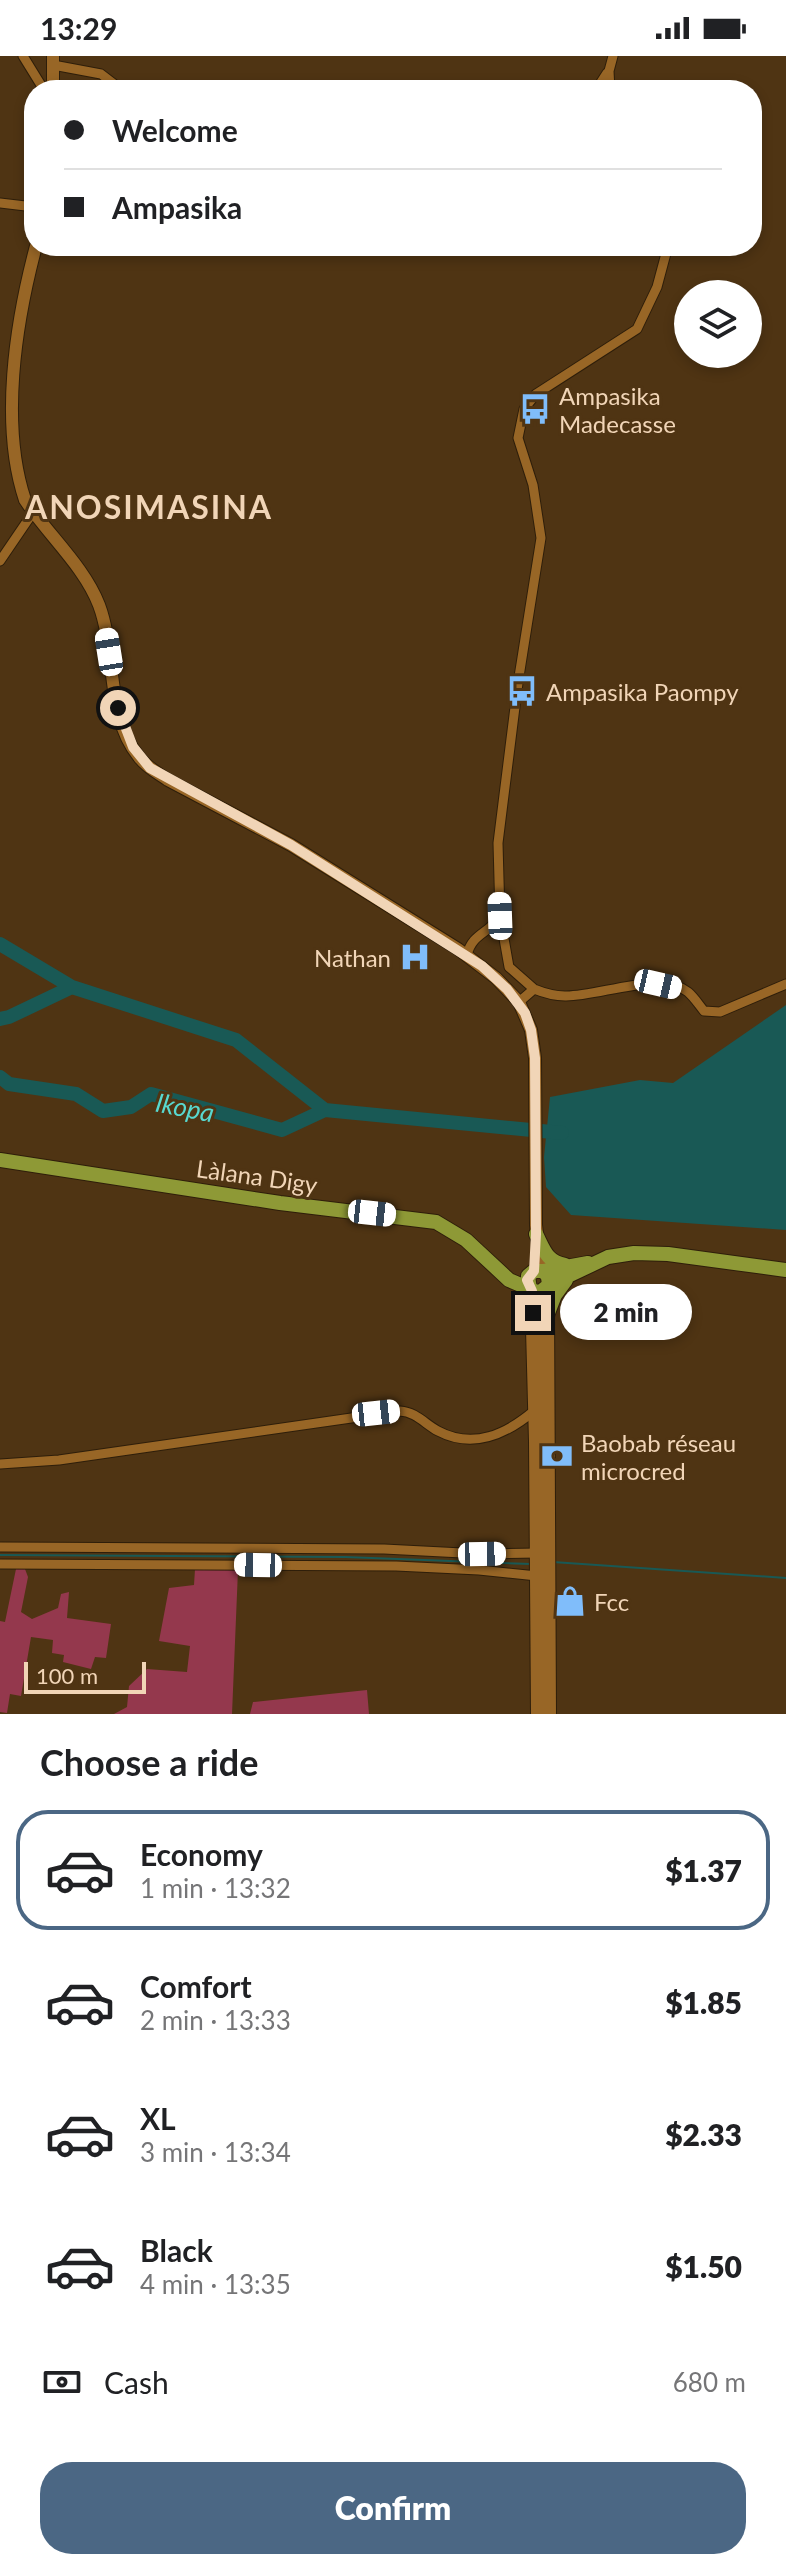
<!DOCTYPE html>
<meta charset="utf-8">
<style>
:root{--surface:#fff;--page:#f2f2f2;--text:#202124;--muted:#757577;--line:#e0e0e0;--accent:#4b6784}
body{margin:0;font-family:Lato,sans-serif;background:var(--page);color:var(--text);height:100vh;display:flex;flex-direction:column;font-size:30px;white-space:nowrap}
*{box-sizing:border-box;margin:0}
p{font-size:26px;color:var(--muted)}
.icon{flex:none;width:44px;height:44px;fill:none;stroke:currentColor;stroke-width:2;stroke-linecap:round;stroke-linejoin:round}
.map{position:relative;height:1658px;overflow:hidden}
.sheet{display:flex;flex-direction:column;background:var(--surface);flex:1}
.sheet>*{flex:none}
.hud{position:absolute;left:24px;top:24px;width:738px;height:176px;border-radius:32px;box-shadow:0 4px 12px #0003;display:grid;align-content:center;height:176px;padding:0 40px;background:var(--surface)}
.fabs{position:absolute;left:674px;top:224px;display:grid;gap:16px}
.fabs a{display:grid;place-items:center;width:88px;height:88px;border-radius:50%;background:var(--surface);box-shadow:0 4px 12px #0003;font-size:40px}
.scale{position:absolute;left:24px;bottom:20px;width:122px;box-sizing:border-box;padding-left:8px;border:4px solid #f1d5b7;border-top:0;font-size:22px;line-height:28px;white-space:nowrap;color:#f1d5b7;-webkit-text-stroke:6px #4f3413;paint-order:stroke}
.end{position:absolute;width:36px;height:36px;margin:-18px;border:10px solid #f1d5b7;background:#111;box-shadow:0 0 0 4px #111}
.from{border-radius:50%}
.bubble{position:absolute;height:56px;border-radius:28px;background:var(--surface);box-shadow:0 4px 12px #0003;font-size:26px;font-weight:800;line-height:56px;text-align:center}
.car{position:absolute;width:24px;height:48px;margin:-24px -12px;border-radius:10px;box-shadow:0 0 6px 2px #0007;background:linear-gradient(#fff 24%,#345 0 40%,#fff 0 76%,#345 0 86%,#fff 0)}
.hud b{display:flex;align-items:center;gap:28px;height:76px;font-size:30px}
.hud b+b{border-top:2px solid var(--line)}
.hud i{width:20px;height:20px;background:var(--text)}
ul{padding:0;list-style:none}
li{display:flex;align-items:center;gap:24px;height:120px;margin:0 16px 12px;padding:0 24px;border:4px solid transparent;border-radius:32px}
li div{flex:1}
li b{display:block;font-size:30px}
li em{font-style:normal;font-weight:800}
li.active{border-color:var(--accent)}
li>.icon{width:72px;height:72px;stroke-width:1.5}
h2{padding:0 40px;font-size:36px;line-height:96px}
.pay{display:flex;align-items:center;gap:20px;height:88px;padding:0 40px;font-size:30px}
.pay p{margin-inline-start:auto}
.primary-button{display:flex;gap:16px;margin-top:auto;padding:16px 40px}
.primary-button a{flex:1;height:92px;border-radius:32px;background:var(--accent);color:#fff;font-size:32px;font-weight:800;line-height:92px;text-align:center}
.status{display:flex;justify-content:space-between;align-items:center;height:56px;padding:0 40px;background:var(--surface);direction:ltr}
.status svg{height:22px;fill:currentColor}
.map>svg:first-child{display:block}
</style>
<div class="status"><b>13:29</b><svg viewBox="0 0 49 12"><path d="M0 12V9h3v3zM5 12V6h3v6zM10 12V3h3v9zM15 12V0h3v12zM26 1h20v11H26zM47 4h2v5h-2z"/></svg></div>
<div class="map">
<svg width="786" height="1658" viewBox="0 0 786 1658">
<rect width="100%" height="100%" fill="#4f3413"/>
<!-- green -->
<path fill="#94384d" d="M16,1513H25L28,1521L21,1556L32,1563L58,1552L61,1538L69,1536L67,1562L111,1568L106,1602L95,1601L91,1613L63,1606L64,1599L52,1597L53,1584L31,1581L21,1640L10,1638L7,1657L0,1656V1565L5,1566Z
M195,1513L238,1514L232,1658H114L127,1651L129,1630L147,1613L187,1616L190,1590L159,1585L169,1532L194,1529Z
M367,1634L369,1658H250L253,1646Z"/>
<!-- water -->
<path fill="#195955" d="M786,949V1174L571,1159L546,1131L544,1101L550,1041L640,1024L673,1027Z"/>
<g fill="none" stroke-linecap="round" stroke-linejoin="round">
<!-- stream -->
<path stroke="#195955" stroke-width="2" d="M0,1499L345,1501L531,1508
M553,1506L786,1522"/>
<!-- river -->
<path stroke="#195955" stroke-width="14" d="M0,888L72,931L236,984L325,1054
M0,963L9,961L72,931
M0,1021L9,1028L76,1038L103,1055L131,1051L151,1038L282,1074L325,1054L562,1077"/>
<defs>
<path id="minor" d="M23,0L44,34
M53,9L101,18L122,34
M596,34L607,17
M610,34L609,15L613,0
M0,147L34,151
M0,505L34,455
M467,899C472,877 489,878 500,860
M534,933L509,911L500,860L498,787L518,627L541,482L533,429L518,382L524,353L536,338L637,273L657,231L668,190
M519,946L534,933C544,937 554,940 565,940C598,941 660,914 688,936C694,941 699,949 704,955L720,956L786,928
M0,1408L59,1404L400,1355C416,1356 425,1368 438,1375C474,1394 507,1378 535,1354
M0,1491L384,1493L482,1498L537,1497
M0,1508L396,1510L479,1514L537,1520"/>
<path id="tertiary" d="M53,0V34
M36,190C15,269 0,369 25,444C48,479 84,510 99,549C117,597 105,659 139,701C146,711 158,717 168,724L291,789L458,893L496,922L519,946L531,974L535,1002L536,1169L541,1215"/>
<path id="secondary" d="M532,1235L536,1385L538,1658
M547,1249L549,1658"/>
<path id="primary" d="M0,1104L280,1147L436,1166L466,1184L509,1224L530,1233
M536,1178C544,1194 547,1206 565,1209
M544,1215L588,1207
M549,1229L548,1221L544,1215H534L528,1220L530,1233L539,1237L549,1229L608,1201L634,1197L668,1198L786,1214
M546,1262L555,1239L566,1224"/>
</defs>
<!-- minor casing -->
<use href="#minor" stroke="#2e1e0a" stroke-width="11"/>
<!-- tertiary casing -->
<use href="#tertiary" stroke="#2e1e0a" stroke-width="14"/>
<!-- secondary casing -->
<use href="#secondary" stroke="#2e1e0a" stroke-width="16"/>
<!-- primary casing -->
<use href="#primary" stroke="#2e1e0a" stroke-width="16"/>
<!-- minor -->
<use href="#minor" stroke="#986626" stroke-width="9"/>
<!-- tertiary -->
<use href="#tertiary" stroke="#986626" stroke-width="12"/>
<!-- secondary -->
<use href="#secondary" stroke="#986626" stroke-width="14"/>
<!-- primary -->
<use href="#primary" stroke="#8e9936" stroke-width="14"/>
</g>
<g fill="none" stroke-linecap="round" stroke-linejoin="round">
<!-- route -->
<path stroke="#f1d5b7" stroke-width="10" d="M118,652L133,691L150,712L291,789L482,910L507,933L525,957L531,974L535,1002L536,1178L534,1215L527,1224L532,1235L533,1257"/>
</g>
<!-- icons -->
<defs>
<symbol id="bus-bare" viewBox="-9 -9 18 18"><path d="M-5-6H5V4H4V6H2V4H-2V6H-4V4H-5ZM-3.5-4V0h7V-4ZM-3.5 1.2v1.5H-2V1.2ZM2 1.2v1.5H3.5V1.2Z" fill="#80bdfa" stroke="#4f3413" stroke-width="2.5" paint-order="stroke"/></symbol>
<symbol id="hospital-bare" viewBox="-9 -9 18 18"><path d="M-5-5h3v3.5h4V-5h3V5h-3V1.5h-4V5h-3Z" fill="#80bdfa" stroke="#4f3413" stroke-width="2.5" paint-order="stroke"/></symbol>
<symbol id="bank-bare" viewBox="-9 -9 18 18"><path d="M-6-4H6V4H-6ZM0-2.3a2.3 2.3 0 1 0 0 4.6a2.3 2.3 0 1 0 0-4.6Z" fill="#80bdfa" stroke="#4f3413" stroke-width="2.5" paint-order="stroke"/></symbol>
<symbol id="shop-bare" viewBox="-9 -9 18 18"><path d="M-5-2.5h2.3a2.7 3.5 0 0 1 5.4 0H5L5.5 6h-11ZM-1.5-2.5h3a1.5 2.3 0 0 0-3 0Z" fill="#80bdfa" stroke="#4f3413" stroke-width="2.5" paint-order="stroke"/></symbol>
</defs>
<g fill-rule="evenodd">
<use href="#bus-bare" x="513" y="331" width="44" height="44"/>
<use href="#bus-bare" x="500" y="613" width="44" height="44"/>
<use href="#hospital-bare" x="393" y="879" width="44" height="44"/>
<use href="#bank-bare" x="535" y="1378" width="44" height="44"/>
<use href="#shop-bare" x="548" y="1523" width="44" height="44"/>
</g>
<g text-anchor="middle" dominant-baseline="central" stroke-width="6" stroke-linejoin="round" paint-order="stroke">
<!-- poi labels -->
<g font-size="24" fill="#f1d5b7" stroke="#4f3413" text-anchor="start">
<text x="559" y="339">Ampasika<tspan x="559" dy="28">Madecasse</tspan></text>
<text x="546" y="635">Ampasika Paompy</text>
<text x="391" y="901" text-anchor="end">Nathan</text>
<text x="581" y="1386">Baobab réseau<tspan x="581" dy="28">microcred</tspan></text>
<text x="594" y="1545">Fcc</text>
</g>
<!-- street labels -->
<g font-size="24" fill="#f1d5b7" stroke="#4f3413">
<text transform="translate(257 1120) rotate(8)">Làlana Digy</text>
</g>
<!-- water labels -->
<g font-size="26" font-style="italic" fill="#58d8cf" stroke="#4f3413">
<text transform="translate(185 1051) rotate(11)">Ikopa</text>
</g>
<!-- district labels -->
<g font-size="32" font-weight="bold" letter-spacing="2" fill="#f1d5b7" stroke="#4f3413">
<text x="149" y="450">ANOSIMASINA</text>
</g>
</g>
</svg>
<div class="fabs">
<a><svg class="icon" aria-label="layers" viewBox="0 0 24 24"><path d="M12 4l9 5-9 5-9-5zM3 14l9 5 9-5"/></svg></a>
</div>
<div class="scale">100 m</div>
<i class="end from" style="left:118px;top:652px"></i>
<i class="end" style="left:533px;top:1257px"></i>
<div class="bubble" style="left:560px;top:1228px;width:132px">2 min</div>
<i class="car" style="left:109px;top:596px;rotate:351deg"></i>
<i class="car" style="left:500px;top:860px;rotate:358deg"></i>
<i class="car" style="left:658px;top:928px;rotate:103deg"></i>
<i class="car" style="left:372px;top:1157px;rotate:96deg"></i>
<i class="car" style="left:376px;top:1357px;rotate:84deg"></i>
<i class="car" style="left:482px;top:1498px;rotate:89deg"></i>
<i class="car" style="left:258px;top:1509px;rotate:271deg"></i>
<div class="hud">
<b><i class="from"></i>Welcome</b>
<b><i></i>Ampasika</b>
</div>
</div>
<section class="sheet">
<h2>Choose a ride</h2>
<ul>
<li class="active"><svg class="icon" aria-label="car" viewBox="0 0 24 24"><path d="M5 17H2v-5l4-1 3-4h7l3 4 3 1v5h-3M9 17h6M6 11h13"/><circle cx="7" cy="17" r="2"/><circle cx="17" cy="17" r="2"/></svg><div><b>Economy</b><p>1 min · 13:32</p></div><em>$1.37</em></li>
<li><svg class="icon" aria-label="car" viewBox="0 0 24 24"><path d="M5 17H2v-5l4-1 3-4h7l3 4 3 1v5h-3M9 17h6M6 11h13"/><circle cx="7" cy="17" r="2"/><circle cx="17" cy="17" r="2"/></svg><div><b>Comfort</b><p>2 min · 13:33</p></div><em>$1.85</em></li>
<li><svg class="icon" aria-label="car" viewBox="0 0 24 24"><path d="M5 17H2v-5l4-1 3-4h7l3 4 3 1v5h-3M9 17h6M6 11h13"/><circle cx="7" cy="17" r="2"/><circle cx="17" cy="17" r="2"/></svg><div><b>XL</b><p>3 min · 13:34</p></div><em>$2.33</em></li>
<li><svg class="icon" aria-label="car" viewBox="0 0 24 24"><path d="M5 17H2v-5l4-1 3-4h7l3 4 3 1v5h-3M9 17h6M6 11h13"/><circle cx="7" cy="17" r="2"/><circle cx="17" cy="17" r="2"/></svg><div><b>Black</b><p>4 min · 13:35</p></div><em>$1.50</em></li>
</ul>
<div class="pay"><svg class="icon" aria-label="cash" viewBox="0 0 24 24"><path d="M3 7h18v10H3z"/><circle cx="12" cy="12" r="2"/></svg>Cash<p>680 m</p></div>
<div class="primary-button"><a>Confirm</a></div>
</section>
